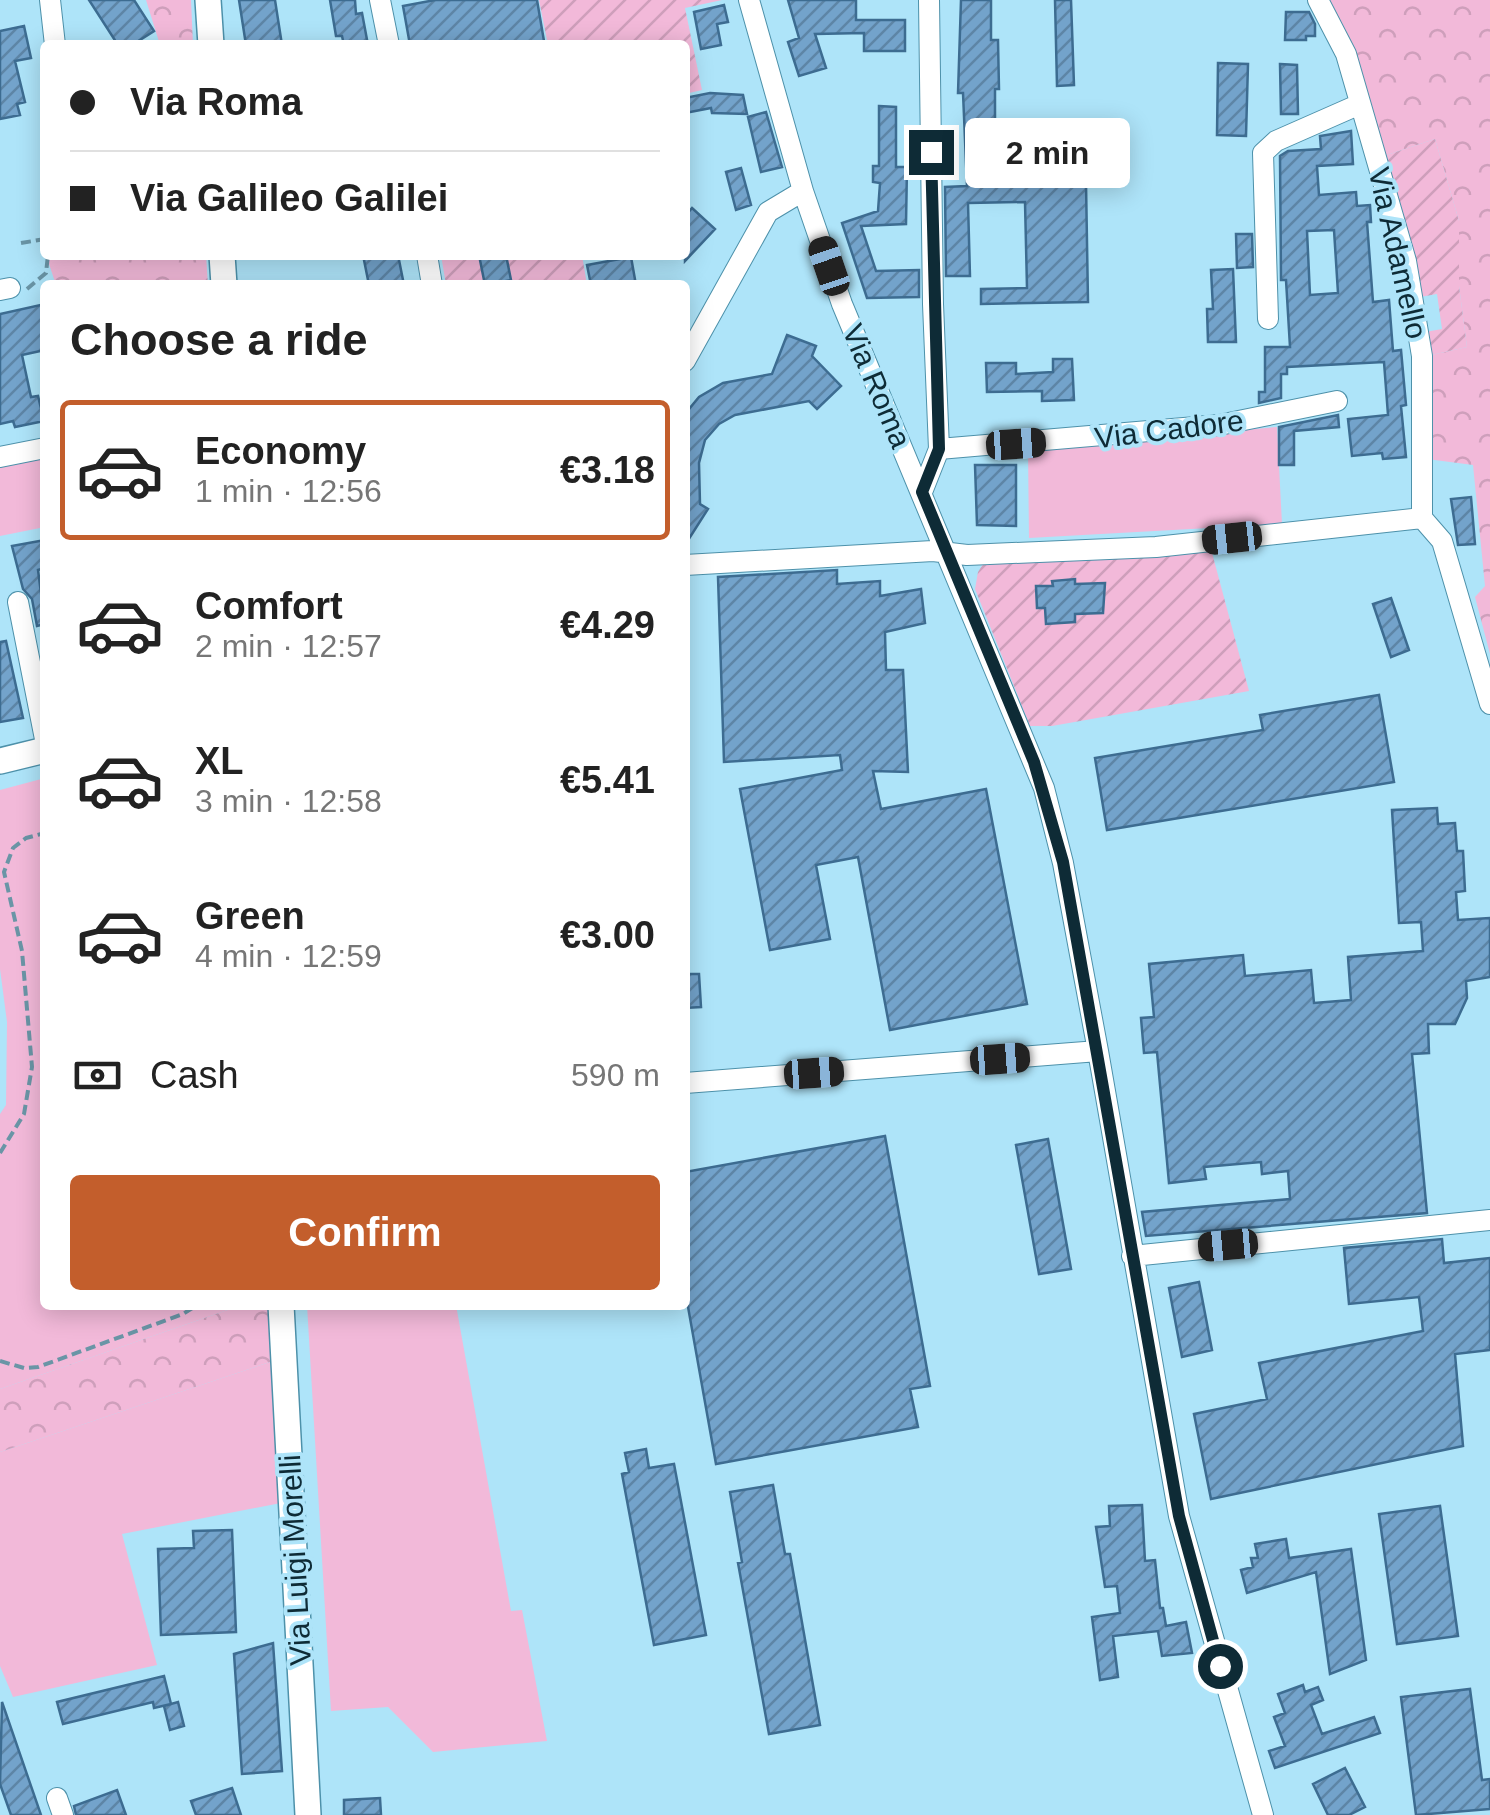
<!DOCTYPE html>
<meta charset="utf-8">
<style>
:root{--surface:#fff;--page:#f2f2f2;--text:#222;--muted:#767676;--line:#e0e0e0;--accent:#c35e2c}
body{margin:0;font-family:Arial,sans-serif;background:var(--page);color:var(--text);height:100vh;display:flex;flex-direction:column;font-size:38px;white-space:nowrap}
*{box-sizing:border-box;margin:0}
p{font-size:32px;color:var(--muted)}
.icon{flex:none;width:55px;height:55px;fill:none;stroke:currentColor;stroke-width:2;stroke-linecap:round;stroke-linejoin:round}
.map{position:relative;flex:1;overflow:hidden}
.drawer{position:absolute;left:40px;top:280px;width:650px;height:1030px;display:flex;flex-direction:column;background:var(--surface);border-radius:10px;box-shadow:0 5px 25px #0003}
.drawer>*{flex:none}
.banner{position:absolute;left:40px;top:40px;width:650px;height:220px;border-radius:10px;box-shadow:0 5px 25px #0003;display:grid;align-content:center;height:220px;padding:0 30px;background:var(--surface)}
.end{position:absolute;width:45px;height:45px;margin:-22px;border:12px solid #0e2b36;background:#fff;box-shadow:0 0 0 5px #fff}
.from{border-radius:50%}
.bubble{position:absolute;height:70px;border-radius:10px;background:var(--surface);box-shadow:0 5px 25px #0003;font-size:32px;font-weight:700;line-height:70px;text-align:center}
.car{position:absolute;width:30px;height:60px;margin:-30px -15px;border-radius:12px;box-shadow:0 0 8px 2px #0007;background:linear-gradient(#222 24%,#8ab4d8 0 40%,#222 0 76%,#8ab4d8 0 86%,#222 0)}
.banner b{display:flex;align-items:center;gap:35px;height:95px;font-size:38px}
.banner b+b{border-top:2px solid var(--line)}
.banner i{width:25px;height:25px;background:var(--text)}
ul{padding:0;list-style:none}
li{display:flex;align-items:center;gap:30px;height:140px;margin:0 20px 15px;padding:0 10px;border:5px solid transparent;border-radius:10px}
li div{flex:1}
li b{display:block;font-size:38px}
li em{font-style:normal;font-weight:700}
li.current{border-color:var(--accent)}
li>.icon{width:90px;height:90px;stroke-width:1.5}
h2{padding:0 30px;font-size:45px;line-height:120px}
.pay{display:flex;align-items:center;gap:25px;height:110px;padding:0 30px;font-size:38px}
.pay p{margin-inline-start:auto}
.button{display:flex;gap:20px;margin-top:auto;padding:20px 30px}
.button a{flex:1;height:115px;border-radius:10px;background:var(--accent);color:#fff;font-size:40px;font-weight:700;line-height:115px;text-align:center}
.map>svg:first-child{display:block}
</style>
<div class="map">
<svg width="1490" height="1815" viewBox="0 0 1490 1815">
<defs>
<pattern id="forest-crowns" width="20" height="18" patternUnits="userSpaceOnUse" patternTransform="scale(2.5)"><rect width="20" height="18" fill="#f2b9d9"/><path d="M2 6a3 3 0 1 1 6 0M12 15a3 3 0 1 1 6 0" fill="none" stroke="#ce9fbb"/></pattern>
<pattern id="garden-furrows" width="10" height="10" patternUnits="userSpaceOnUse" patternTransform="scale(2.5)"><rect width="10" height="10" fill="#f2b9d9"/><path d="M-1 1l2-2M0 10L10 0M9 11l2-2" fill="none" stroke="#ce9fbb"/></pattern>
<pattern id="building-hatch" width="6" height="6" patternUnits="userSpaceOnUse" patternTransform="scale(2.5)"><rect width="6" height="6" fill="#73a3cb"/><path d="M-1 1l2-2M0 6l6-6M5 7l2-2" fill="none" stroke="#5d85a6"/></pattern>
</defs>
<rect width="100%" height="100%" fill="#aee4f9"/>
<!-- green -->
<path fill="#f2b9d9" d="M1277,427L1282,524L1029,538L1028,449Z
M45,456V527L0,536V465Z
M45,778V1305H242L0,1389V1114L6,1105L7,1022L0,969V790Z
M307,1305H456L511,1611L522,1610L547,1741L433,1752L388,1707L331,1711Z
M273,1361L281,1503L122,1534L157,1665L13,1697L0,1666V1452Z"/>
<!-- forest -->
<path fill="url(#forest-crowns)" d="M146,0H191L193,45H160Z
M1325,0H1490V654L1475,597L1485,586L1473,465L1427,459V356L1467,347L1459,286V221L1435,139L1384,156Z
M46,255H206L208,285H56Z
M242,1305H271L273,1361L0,1452V1389Z"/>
<!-- garden -->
<path fill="url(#garden-furrows)" d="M539,0H722L685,8L702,90L685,94V45H548Z
M1435,139L1459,221V286L1467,347L1427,356L1425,332L1442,329L1437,294L1420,297L1384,156Z
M441,255H582L587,285H446Z
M1211,549L1249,691L1052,726H1030L975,589L978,572L985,561Z"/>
<!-- building -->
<path fill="url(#building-hatch)" stroke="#3d6c91" stroke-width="2.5" fill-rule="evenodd" d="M89,0H134L154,31L132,45H118Z
M239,0H275L282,45H246Z
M330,0H355L356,14L362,13L368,45H344L342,36H336Z
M435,0H537L544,41L530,45H462L461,42L410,45L403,6Z
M788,0H856V20H905V51H864V33L815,34L826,68L799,76L788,42L799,38Z
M961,0H991V40H998L999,89H995V126L1066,124L1068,183H1086L1088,302L981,304V289L1027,288L1025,202L968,203L970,276H946L945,187L967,186L963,93H958Z
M1055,0H1071L1074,85L1057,86Z
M724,5L728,22L717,24L721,45L701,49L694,12Z
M1286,12H1309L1315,24V36H1306V40H1285Z
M24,26L31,58L15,61L25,102L17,104L20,115L0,119V31Z
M1218,63L1248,64L1246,136L1217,135Z
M1280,64L1297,65L1298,114H1281Z
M710,93L743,95L747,114L712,113L711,108L685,113V98Z
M879,106L896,107V167H907L906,224L861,226L876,271L919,270V297L867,298L842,223L878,211L880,183L873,182V166H879Z
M766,112L782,167L761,172L748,117Z
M1351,131L1353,164L1317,166L1319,195L1356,192L1357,206L1370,205L1371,222H1367L1373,302L1389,300L1393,351L1401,350L1406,405L1401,406L1406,457L1383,459L1382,453L1352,456L1348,419L1388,415L1384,362L1287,367V374H1281V398L1259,403V392H1265V347H1290L1286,280H1281L1280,156L1288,151L1321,149L1320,136ZM1334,230L1338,293L1310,295L1307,231Z
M741,168L751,205L736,210L726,172Z
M692,208L715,229L685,261V216Z
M1236,234H1252L1253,267L1237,268Z
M363,255H398L404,285H369Z
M479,255H506L511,280L485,285Z
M631,257L636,285H591L587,265Z
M1233,269L1236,342H1208L1207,309H1213L1211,270Z
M45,304V350L22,355L31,397L38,396L44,421L15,427L13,421L0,424V314Z
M787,335L816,346L812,356L841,386L817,409L809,401L735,415L719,424L705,440L699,463L700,504L708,509L685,545V414L699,397L723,383L772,374Z
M1053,359H1072L1074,400L1042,401V391L987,392L986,363H1016V374L1053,372Z
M1338,415L1339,427L1294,431V465H1279V427Z
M975,465H1016V526L977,525Z
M1471,497L1475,544L1458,545L1451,499Z
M45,540V568L38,570L45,624L37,626L32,599L23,589L12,546Z
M837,570V584L880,581V596L921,589L925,623L885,632L886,670H903L908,772L873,771L881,809L986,789L1027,1004L890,1030L858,857L816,865L830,939L770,950L740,789L842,770L840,755L724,762L718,577Z
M1075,579V584L1105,583L1103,613L1075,614V622L1046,624L1045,608H1037L1036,586H1053L1052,581Z
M1391,598L1409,650L1391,657L1373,604Z
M6,641L23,718L0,722V642Z
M1379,695L1394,782L1107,830L1095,758L1263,730L1260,715Z
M1437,808L1438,824L1455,823L1457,851H1463L1465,891L1456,892L1458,920L1490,918V977L1466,981L1467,998L1455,1024H1428L1429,1053L1412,1054L1427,1213L1146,1236L1142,1212L1290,1199L1288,1171L1262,1174L1261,1162L1204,1167L1206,1179L1169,1183L1157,1052L1144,1053L1141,1018L1154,1017L1149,964L1243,955L1245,976L1311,970L1314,1003L1351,1000L1348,957L1423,951L1421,922L1399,923L1392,810Z
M685,974H699L701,1007L685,1008Z
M885,1136L930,1386L910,1389L918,1427L716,1464L685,1290V1172Z
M1048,1139L1071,1269L1039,1274L1016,1145Z
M1442,1239L1444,1263L1490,1258V1350L1455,1354L1463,1446L1211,1499L1194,1414L1267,1399L1259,1363L1423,1331L1419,1297L1349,1304L1344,1248Z
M1199,1282L1212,1350L1182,1357L1169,1288Z
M646,1449L649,1468L674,1464L706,1635L654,1645L622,1474L629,1472L625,1453Z
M773,1485L785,1554H790L820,1725L769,1734L738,1563L742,1562L730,1492Z
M1142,1505L1145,1561L1155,1560L1160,1608H1163L1166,1626L1186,1622L1192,1653L1162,1656L1158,1631L1113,1636L1118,1677L1100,1680L1092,1617L1120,1613L1117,1586L1105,1587L1096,1527L1110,1526L1109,1506Z
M1440,1506L1458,1636L1397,1644L1379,1514Z
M232,1530L236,1632L161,1635L158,1549L194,1548L193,1531Z
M1286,1539L1289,1558L1351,1549L1366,1660L1330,1674L1316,1572L1247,1593L1241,1570L1253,1567L1251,1558H1258L1255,1544Z
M273,1643L282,1771L242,1774L234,1654Z
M164,1676L171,1704L178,1702L184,1726L170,1730L164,1706L171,1704L154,1708L153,1702L63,1724L57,1702Z
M1303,1685L1305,1692L1318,1687L1323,1700L1311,1705L1322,1734L1374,1717L1380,1733L1275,1768L1269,1751L1285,1746L1274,1717L1285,1713L1278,1694Z
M1470,1689L1482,1780L1490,1779V1809L1416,1815L1401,1697Z
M2,1702L41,1815H11L0,1784Z
M1345,1768L1365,1807L1349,1815H1328L1313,1784Z
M232,1788L241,1815H196L191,1801Z
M117,1790L126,1815H76L74,1806Z
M380,1798L381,1815H344V1800Z"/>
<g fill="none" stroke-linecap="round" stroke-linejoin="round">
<defs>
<path id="minor" d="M50,0L55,45
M380,0L389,45
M749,0L803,191L842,304L1044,788L1063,863L1098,1051L1179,1516L1263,1815
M1318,0L1346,54L1406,261L1422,356V518
M427,255L432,285
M0,290L10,288
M1268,319L1263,153L1276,141L1360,104
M685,361L768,212L803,191
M939,449L1219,425L1337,401
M0,457L45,448
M922,492L939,449L933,304L929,0
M685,565L933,551L967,555L1156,547L1422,518L1442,541L1490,704
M18,602L45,739
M685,1083L1098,1051
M1132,1256L1490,1220
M57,1798L63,1815"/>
<path id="tertiary" d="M208,0L211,45
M222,255L224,285
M0,761L45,750
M281,1305L308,1815"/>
</defs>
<!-- minor casing -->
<use href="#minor" stroke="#4d91aa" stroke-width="22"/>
<!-- tertiary casing -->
<use href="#tertiary" stroke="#4d91aa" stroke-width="28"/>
<!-- path -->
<path stroke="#6a95a6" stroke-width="4" stroke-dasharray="10 5" stroke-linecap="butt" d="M21,243L45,239
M27,289L46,273L48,255
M0,1153L24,1114L32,1067L22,951L4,872L13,848L26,838L45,833
M0,1361L24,1368L38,1367L183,1314L197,1305"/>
<!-- minor -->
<use href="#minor" stroke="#fff" stroke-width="20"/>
<!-- tertiary -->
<use href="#tertiary" stroke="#fff" stroke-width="25"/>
</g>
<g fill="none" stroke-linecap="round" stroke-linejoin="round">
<!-- route -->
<path stroke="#0e2b36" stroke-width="12" d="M931,152L939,449L922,492L1034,762L1063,862L1179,1516L1220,1666"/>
</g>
<g text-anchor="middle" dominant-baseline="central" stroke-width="8" stroke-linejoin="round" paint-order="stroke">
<!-- street labels -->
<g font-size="30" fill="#0e2b36" stroke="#aee4f9">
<text transform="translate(1398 253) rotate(77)">Via Adamello</text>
<text transform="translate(877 386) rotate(67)">Via Roma</text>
<text transform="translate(1169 429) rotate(-7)">Via Cadore</text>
<text transform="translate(295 1560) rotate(-93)">Via Luigi Morelli</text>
</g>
</g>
</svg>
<i class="end from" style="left:1220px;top:1666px"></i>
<i class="end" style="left:931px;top:152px"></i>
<div class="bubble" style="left:965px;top:118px;width:165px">2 min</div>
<i class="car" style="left:829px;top:266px;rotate:341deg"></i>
<i class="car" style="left:1016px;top:444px;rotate:86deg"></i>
<i class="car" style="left:1232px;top:538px;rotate:264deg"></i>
<i class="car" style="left:1000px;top:1059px;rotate:86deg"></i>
<i class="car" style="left:814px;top:1073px;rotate:86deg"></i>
<i class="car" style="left:1228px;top:1245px;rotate:265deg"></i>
<div class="banner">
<b><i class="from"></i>Via Roma</b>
<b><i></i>Via Galileo Galilei</b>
</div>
<section class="drawer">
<h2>Choose a ride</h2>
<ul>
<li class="current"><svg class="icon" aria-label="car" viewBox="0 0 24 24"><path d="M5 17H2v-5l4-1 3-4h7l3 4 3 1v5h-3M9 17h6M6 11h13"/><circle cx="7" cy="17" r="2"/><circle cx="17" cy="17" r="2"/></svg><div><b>Economy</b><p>1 min · 12:56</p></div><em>€3.18</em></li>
<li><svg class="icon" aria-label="car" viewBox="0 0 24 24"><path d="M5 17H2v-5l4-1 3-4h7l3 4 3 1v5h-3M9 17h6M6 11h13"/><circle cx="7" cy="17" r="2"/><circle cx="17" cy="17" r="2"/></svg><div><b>Comfort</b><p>2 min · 12:57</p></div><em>€4.29</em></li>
<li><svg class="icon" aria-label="car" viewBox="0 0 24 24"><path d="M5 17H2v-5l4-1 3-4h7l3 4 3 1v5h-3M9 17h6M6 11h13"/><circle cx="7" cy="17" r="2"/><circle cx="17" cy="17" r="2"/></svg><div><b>XL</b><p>3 min · 12:58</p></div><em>€5.41</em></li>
<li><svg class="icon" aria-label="car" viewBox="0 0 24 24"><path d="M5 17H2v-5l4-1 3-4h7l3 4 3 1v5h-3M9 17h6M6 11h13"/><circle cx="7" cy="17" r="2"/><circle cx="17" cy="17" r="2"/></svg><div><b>Green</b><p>4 min · 12:59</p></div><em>€3.00</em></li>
</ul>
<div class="pay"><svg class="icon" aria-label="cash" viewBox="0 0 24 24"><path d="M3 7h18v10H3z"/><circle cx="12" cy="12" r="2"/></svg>Cash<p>590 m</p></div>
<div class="button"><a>Confirm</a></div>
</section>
</div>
